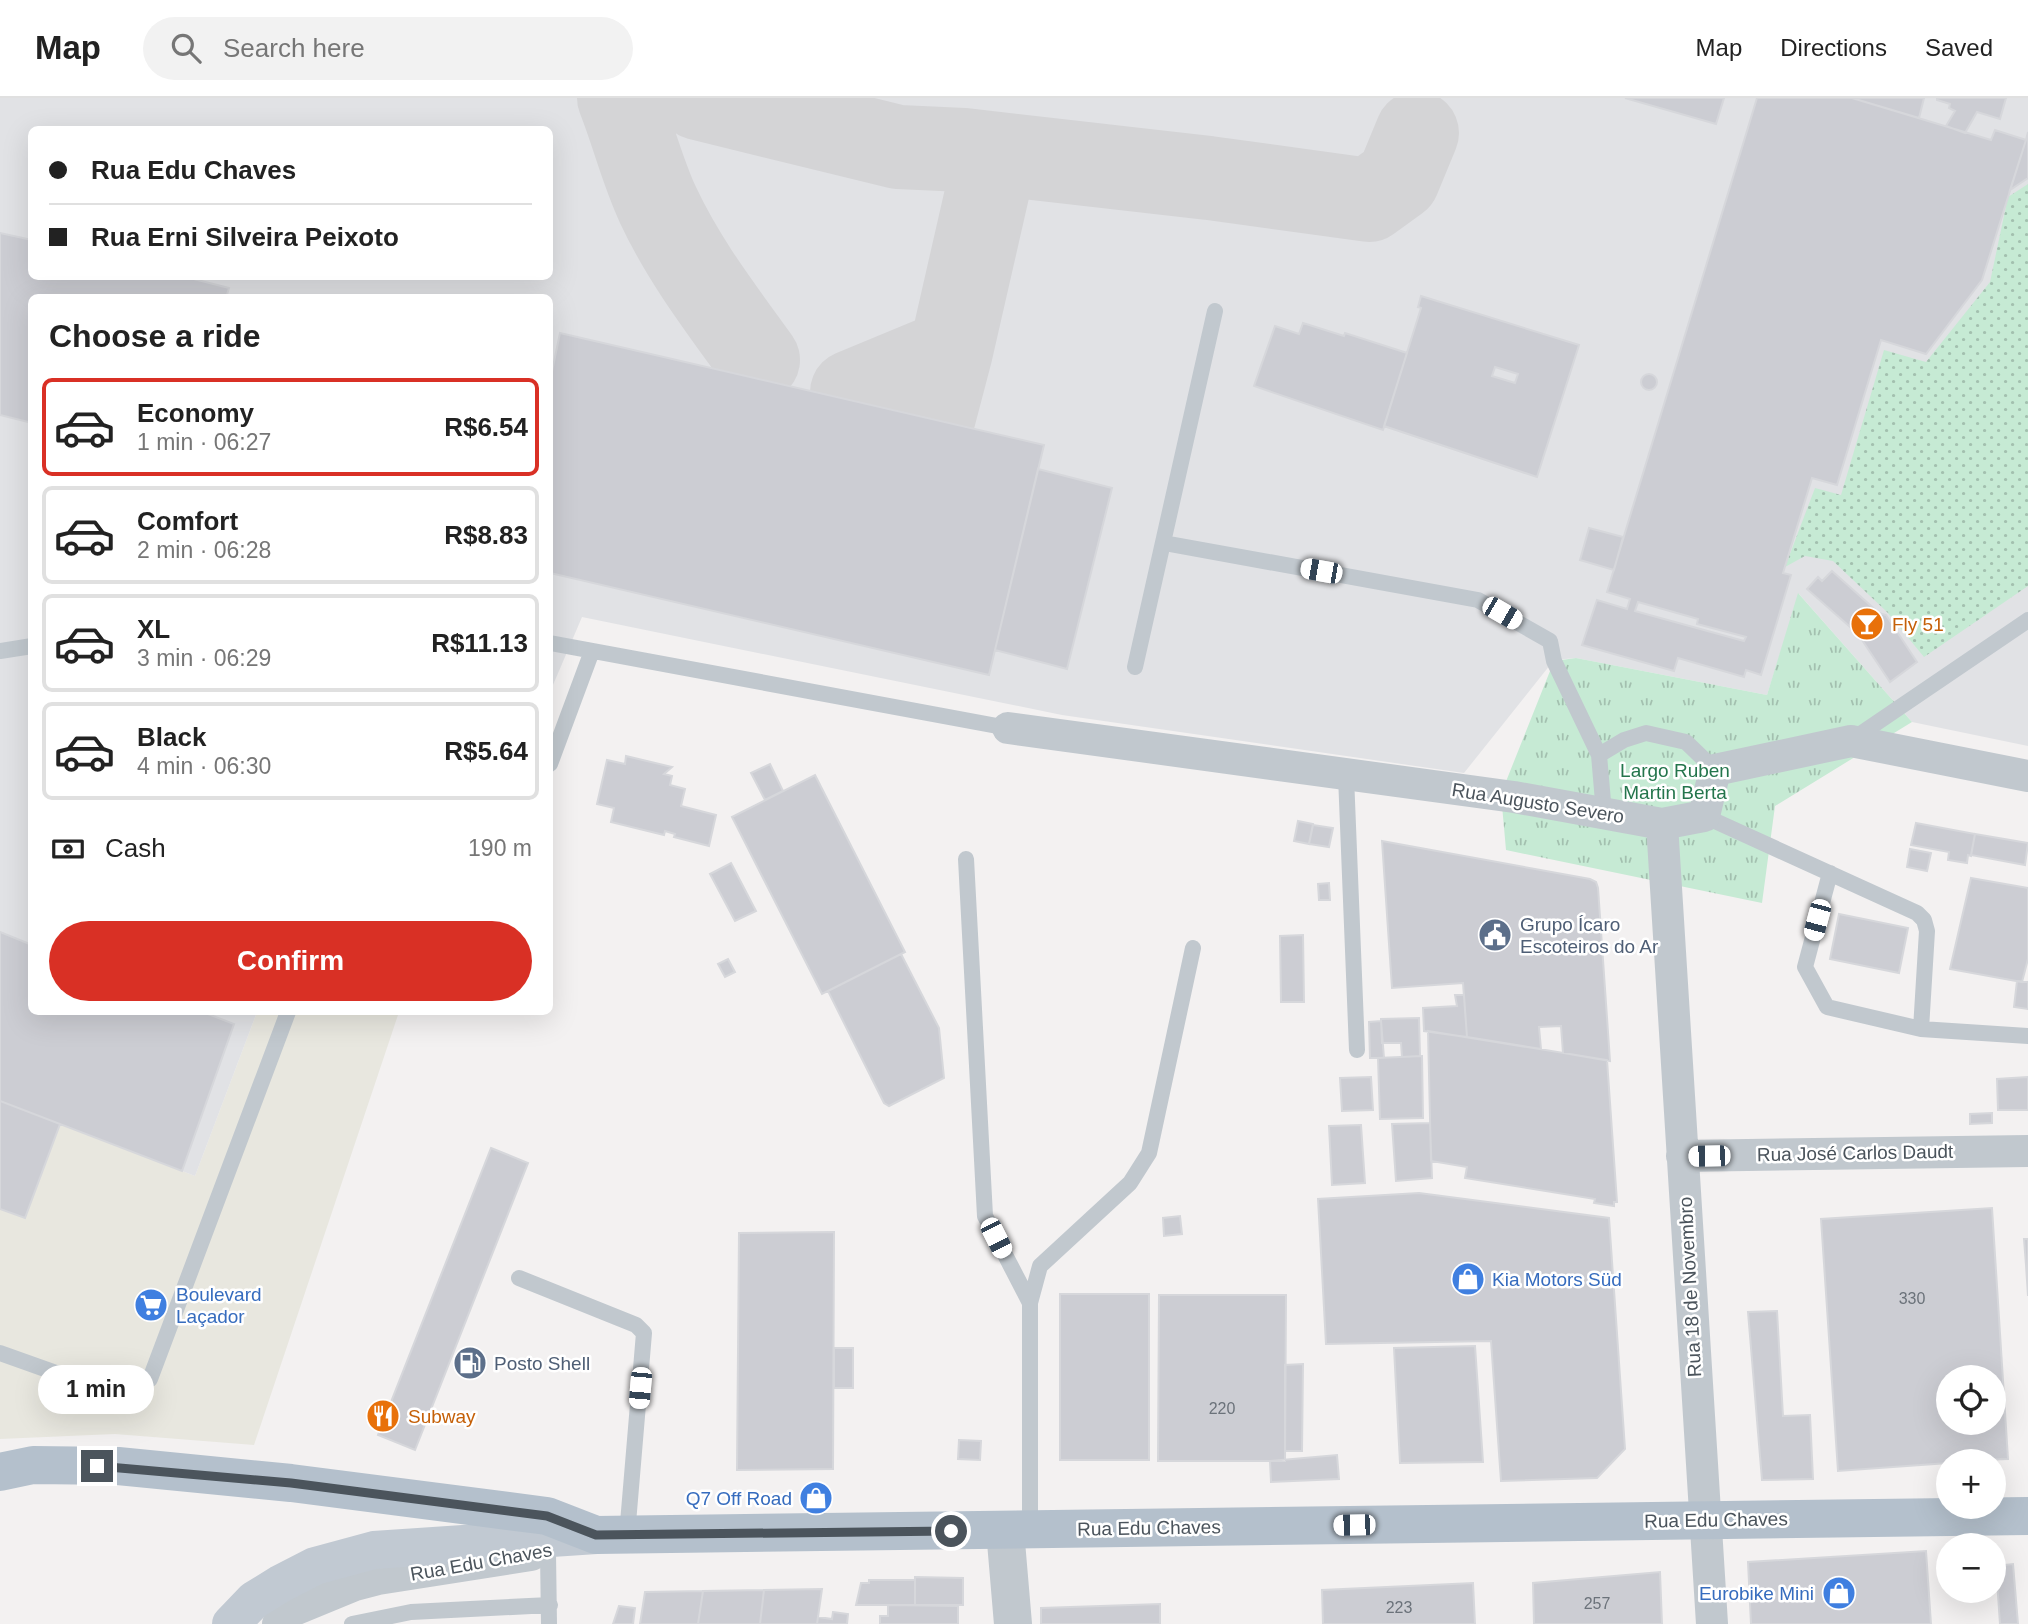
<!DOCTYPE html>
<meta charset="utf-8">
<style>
:root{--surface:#fff;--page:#f2f2f2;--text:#222;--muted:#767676;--line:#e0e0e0;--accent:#d93025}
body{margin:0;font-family:Helvetica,sans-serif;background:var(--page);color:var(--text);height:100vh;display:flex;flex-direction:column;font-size:26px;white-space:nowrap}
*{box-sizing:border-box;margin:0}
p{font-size:23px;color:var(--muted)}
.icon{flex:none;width:38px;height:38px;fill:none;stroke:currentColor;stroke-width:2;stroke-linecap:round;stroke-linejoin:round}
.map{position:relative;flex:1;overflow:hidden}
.drawer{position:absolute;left:28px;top:196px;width:525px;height:721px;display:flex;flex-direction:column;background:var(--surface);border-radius:10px;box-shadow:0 7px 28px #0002}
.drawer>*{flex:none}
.banner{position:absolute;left:28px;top:28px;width:525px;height:154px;border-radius:10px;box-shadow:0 7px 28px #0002;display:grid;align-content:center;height:154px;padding:0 21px;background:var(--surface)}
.controls{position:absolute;left:1936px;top:1267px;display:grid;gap:14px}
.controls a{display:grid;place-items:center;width:70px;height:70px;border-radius:50%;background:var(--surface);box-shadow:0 7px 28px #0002;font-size:35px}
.end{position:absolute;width:32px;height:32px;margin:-16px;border:9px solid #4b545c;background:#fff;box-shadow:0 0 0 4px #fff}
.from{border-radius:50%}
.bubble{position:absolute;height:49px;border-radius:24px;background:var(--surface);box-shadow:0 7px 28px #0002;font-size:23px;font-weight:600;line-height:49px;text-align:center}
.car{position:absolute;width:21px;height:42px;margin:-21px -10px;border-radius:9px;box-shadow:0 0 5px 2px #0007;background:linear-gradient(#fff 24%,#345 0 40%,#fff 0 76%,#345 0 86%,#fff 0)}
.banner b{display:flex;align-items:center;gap:24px;height:66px;font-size:26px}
.banner b+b{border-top:2px solid var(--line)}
.banner i{width:18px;height:18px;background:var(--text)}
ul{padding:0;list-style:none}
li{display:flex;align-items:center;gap:21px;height:98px;margin:0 14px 10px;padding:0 7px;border:4px solid var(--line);border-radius:10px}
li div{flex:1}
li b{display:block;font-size:26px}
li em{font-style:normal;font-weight:600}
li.active{border-color:var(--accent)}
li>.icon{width:63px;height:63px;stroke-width:1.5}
h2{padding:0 21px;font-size:32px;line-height:84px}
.pay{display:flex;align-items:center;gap:18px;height:77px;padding:0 21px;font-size:26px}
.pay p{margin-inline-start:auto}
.cta{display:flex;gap:14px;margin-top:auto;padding:14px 21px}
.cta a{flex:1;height:80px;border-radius:42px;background:var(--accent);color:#fff;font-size:28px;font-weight:600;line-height:80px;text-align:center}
header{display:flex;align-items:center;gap:42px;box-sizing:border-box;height:98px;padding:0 35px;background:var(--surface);border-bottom:2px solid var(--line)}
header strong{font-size:33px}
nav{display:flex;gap:38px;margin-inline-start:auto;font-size:24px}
.search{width:490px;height:63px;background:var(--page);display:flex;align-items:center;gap:18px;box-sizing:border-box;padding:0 24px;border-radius:38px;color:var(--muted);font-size:26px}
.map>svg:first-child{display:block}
</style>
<header>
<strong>Map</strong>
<div class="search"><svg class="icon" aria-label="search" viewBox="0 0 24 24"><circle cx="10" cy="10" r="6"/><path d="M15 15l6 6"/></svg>Search here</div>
<nav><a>Map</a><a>Directions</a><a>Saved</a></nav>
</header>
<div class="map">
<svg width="2028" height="1526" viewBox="0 0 2028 1526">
<defs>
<pattern id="grass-dots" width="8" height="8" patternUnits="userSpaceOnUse" patternTransform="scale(1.75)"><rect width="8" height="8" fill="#c6ead4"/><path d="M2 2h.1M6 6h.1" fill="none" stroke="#a3c0af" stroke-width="1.8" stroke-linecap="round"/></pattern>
<pattern id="park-tufts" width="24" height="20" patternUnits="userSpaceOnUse" patternTransform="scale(1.75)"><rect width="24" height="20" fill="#c6ead4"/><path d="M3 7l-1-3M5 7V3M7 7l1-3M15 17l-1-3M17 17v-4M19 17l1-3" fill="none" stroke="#a3c0af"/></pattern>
</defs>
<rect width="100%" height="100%" fill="#f3f1f1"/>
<!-- commercial -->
<path fill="#e8e7df" d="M257,914H399L254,1347L115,1336L0,1341V1003L195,1078Z"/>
<!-- airport -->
<path fill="#e1e2e5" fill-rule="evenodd" d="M0,0H2028V648L1912,624L1799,496L1767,597L1576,560L1554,562L1464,675L1062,617L582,519L550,594V200H32V914H257L195,1078L0,1003ZM32,32H550V178H32Z"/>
<!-- grass -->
<path fill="url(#grass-dots)" d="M2028,86V488L1924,559L1887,514L1833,463L1805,458L1785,469L1815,390L1841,397L1884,252L1926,264L1990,184L2008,99Z"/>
<!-- park -->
<path fill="url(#park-tufts)" d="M1798,495L1912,624L1775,708L1762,805L1506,752L1501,696L1554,563L1576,560L1767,597Z"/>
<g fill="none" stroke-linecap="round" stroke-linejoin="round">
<!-- taxiway -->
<path stroke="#d4d4d6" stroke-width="84" d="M619,0C633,35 642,73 658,107C684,163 722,212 758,262
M698,0L898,49L964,52L1209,80L1369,102L1398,81L1417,35
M852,294L951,253
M930,333L951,253L996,56"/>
</g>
<!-- building -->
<path fill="#cccdd3" stroke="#d6d7db" stroke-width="2" fill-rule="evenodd" d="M1625,0H1724L1716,26Z
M1757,0H1852L1991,42L1995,32L2026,42L1982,182L1926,256L1881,242L1837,387L1812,380L1783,475L1791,477L1761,577L1746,572L1744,579L1678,560L1674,573L1582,547L1597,502L1627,511L1630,501L1607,494ZM1638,504L1698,521L1697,526L1746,539L1744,543L1635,513Z
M1852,0H1924L1919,20Z
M1937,0H2006L2000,21L1977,14L1965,35L1946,28L1955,13L1949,10L1950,6L1937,2Z
M2028,34V80L2010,92L2026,42Z
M0,135L32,142V178H182L229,190L226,200H32V325L0,317Z
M1421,198L1579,247L1537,379L1384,328L1421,210L1418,209ZM1495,269L1518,276L1515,285L1492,278Z
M1303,225L1344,238L1345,235L1407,255L1383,332L1254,288L1275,228L1299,236Z
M560,235L1044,347L989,577L550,475V283Z
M1641 284a8 8 0 1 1 16 0a8 8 0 1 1-16 0Z
M1038,371L1112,390L1067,571L995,552Z
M1589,430L1623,439L1614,472L1580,462Z
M1832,473L1879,515L1886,517L1917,564L1890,584L1858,536L1807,491L1818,479L1822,483Z
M626,658L672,669L664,676L672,678L670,687L685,691L681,708L716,717L709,748L674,739L675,736L665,733L664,737L611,724L614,710L597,706L607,662L625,666Z
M770,666L783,693L765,702L751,675Z
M815,677L905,854L822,896L732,719Z
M1298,723L1313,726L1309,746L1294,743Z
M1916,725L1975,736L1971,758L1968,757L1967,765L1948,762L1949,754L1911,747Z
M1313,727L1333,730L1329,749L1309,746Z
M1975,736L2028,745L2025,767L1971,757Z
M1382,743L1590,781L1596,784L1598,790L1610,963L1563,955L1561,928L1539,929L1541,951L1467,939L1463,885L1392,890Z
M1910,751L1931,755L1927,773L1907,769Z
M731,765L756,813L735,823L710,776Z
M1971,780L2028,790V861L2022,884L1950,871Z
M1329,785L1330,802H1319L1318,786Z
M1839,816L1908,830L1899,875L1830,861Z
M0,834L32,847V914H203L234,926L182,1073L0,1003Z
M1303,837L1304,904H1281L1280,838Z
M901,856L939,930L944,980L889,1008L884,1005L828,893Z
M728,861L735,874L725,879L718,866Z
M2017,883L2028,884V911L2014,909Z
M1455,897H1464L1467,939L1424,933L1423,910L1457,908Z
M1419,920L1420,958L1402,959L1401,945H1382L1381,921Z
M1381,923L1384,960H1370L1369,924Z
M1428,933L1607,962L1617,1104H1614V1108L1594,1105L1595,1101L1465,1080L1467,1069L1431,1063Z
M1422,958L1423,1020L1380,1021L1378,960Z
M1371,979L1373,1012L1342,1013L1340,980Z
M2028,979V1012H1998L1997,981Z
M0,1003L60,1026L25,1120L0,1111Z
M1992,1015V1025L1970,1026V1016Z
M1430,1025L1432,1080L1396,1083L1392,1026Z
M1361,1027L1365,1085L1332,1087L1329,1028Z
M491,1050L528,1065L415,1352L378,1337Z
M1419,1095L1609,1120L1625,1351L1597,1380L1501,1383L1491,1243L1326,1246L1318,1101Z
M1992,1110L2008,1361L1948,1363V1365L1838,1373L1821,1121ZM1948,1279H1993V1325H1948Z
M1180,1118L1182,1136L1164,1138L1163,1120Z
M834,1134L833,1371L737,1372L739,1135Z
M2024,1141H2028V1198L2026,1167Z
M1060,1196H1149V1362H1060Z
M1159,1197H1286L1285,1363H1158Z
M1777,1213L1783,1318L1810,1317L1813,1381L1762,1382L1748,1214Z
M1475,1248L1483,1364L1400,1365L1394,1250Z
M834,1250H853V1290H834Z
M1303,1266L1302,1353H1285V1267Z
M959,1342L981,1343L980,1362L958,1361Z
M1337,1357L1339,1381L1271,1384L1270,1363Z
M1926,1453L1931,1526H1751L1748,1464Z
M2013,1466L2018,1526H2000L1996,1468Z
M1660,1474L1662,1526H1534L1533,1485Z
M915,1479L963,1480V1507H915Z
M869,1482H915V1507H856L861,1485H869Z
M1473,1485L1475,1526H1323L1322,1492Z
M822,1491L817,1526H760L764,1492Z
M764,1492L760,1526H698L703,1493Z
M703,1493L698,1526H640L645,1494Z
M1160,1506V1526H1041V1510Z
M888,1507L958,1508V1526H880V1518H888Z
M619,1508L635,1510L633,1526H613Z
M833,1514L848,1516L847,1526H817L818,1519L832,1521Z"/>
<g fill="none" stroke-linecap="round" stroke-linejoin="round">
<!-- service -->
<path stroke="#c1c8ce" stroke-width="16" d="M1164,445L1478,502L1550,543L1554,563L1599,657
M550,545L1008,630
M0,553L32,548
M1135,569L1215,213
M1853,641L2028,522
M550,666L592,553
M1346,678L1357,952
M1604,715L1599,657L1624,642L1646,635L1686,644L1715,672
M1704,718L1917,815L1924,822L1927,833L1921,931L2028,938
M966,761L985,1118L1030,1205
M1830,775L1805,869L1827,909L1921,931
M519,1180L636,1227L644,1235L627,1437
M0,1255L73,1281H150L288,914
M1030,1432V1205L1040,1168L1130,1085L1149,1055L1193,850
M548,1455L549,1526
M352,1526L411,1514L550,1507"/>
<!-- minor -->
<path stroke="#c1c8ce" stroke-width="32" d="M1008,630L1514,699L1662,726L1704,718L1715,672L1851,643L2028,678
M1662,726L1712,1526
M1682,1058L2028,1053
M278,1526L282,1517L355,1487L378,1481L531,1457"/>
<!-- tertiary -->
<path stroke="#c1c8ce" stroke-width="38" d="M1005,1432L1013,1526"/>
<!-- secondary -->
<path stroke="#c1c9d2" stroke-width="38" d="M231,1526L254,1502L280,1486L315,1468L374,1452L596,1437"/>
<!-- primary -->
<path stroke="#b4c0cc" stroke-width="38" d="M0,1374L33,1367L118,1368L291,1385L547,1418L596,1437L2028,1418"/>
</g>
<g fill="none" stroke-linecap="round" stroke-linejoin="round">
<!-- route -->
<path stroke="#4b545c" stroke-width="9" d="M97,1368L291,1385L547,1418L596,1437L951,1433"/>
</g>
<!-- icons -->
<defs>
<symbol id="bar-disc" viewBox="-11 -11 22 22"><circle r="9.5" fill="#e8710a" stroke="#fff"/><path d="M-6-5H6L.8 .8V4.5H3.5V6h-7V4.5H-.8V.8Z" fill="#fff"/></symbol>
<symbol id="civic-disc" viewBox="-11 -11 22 22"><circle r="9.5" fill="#5c6f8a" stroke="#fff"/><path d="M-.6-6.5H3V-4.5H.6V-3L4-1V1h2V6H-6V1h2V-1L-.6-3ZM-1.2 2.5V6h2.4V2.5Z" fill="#fff"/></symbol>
<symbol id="shop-disc" viewBox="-11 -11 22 22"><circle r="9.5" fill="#3f7fe0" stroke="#fff"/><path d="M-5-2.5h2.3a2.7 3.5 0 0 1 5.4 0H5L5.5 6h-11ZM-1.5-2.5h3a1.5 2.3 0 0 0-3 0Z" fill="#fff"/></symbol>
<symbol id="supermarket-disc" viewBox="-11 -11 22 22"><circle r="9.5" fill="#3f7fe0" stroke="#fff"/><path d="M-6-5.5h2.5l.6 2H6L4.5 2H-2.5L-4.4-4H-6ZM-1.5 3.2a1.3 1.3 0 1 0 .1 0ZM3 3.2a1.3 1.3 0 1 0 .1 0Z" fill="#fff"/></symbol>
<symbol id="fuel-disc" viewBox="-11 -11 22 22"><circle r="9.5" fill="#5c6f8a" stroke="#fff"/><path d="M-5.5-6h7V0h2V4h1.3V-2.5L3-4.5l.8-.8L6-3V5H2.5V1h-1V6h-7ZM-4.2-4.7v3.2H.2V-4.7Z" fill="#fff"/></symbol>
<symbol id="restaurant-disc" viewBox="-11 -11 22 22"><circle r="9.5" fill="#e8710a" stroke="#fff"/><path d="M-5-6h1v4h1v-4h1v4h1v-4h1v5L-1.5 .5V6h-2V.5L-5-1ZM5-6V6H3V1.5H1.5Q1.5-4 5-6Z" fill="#fff"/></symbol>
</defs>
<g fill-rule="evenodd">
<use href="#bar-disc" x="1848" y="507" width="38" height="38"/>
<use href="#civic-disc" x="1476" y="818" width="38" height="38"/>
<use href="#shop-disc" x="1449" y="1162" width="38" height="38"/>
<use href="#supermarket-disc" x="132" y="1188" width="38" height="38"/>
<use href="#fuel-disc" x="451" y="1246" width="38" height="38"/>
<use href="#restaurant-disc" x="364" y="1299" width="38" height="38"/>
<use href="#shop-disc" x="797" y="1381" width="38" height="38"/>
<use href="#shop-disc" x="1820" y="1476" width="38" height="38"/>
</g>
<g text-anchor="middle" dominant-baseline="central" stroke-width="5" stroke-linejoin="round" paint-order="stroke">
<!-- number labels -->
<g font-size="16" fill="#6b727a">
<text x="1912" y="1200">330</text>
<text x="1222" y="1310">220</text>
<text x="1597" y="1505">257</text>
<text x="1399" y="1509">223</text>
</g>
<!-- food labels -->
<g font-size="19" fill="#c56008" stroke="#fff" text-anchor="start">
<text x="1892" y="526">Fly 51</text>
<text x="408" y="1318">Subway</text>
</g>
<!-- park labels -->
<g font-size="19" fill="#24754c" stroke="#fff">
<text x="1675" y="672">Largo Ruben<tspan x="1675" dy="22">Martin Berta</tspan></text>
</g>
<!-- street labels -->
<g font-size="19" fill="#4b545c" stroke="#fff">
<text transform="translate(1538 705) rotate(9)">Rua Augusto Severo</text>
<text transform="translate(1855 1055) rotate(-1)">Rua José Carlos Daudt</text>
<text transform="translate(1690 1189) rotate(-93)">Rua 18 de Novembro</text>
<text transform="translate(1716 1422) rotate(-1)">Rua Edu Chaves</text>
<text transform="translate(1149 1430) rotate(-1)">Rua Edu Chaves</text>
<text transform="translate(481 1464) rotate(-10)">Rua Edu Chaves</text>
</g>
<!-- service labels -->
<g font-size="19" fill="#4e5e75" stroke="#fff" text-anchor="start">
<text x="1520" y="826">Grupo Ícaro<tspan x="1520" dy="22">Escoteiros do Ar</tspan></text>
<text x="494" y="1265">Posto Shell</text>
</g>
<!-- shop labels -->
<g font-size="19" fill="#366cbe" stroke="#fff" text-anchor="start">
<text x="1492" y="1181">Kia Motors Süd</text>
<text x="176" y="1196">Boulevard<tspan x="176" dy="22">Laçador</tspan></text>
<text x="792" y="1400" text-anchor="end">Q7 Off Road</text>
<text x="1814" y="1495" text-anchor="end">Eurobike Mini</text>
</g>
</g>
</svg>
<div class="controls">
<a><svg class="icon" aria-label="locate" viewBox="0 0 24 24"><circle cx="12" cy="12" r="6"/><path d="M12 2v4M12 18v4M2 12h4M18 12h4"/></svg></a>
<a>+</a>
<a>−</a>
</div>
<i class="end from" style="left:951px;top:1433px"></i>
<i class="end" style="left:97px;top:1368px"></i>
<div class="bubble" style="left:38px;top:1267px;width:116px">1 min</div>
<i class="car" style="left:1321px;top:473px;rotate:280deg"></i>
<i class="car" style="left:1502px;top:515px;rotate:120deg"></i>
<i class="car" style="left:1817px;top:822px;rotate:195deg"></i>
<i class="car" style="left:1709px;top:1058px;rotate:269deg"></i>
<i class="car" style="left:996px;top:1140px;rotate:153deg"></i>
<i class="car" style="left:640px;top:1290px;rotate:185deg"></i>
<i class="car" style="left:1354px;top:1427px;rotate:269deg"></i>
<div class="banner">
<b><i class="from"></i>Rua Edu Chaves</b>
<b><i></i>Rua Erni Silveira Peixoto</b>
</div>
<section class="drawer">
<h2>Choose a ride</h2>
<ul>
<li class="active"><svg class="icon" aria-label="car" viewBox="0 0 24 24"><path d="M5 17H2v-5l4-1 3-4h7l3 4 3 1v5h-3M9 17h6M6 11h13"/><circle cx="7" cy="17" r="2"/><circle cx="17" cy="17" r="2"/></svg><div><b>Economy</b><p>1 min · 06:27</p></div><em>R$6.54</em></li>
<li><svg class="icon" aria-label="car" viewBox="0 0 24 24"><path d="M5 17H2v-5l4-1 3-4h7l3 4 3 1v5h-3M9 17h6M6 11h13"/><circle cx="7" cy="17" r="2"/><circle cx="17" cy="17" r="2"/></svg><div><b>Comfort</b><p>2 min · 06:28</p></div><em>R$8.83</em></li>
<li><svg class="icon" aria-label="car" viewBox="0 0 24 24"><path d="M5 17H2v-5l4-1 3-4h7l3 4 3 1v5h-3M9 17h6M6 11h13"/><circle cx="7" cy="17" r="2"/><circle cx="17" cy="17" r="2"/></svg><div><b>XL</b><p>3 min · 06:29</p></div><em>R$11.13</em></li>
<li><svg class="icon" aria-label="car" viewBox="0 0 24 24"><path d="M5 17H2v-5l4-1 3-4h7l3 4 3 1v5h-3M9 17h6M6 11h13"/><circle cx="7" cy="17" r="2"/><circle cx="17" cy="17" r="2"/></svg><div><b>Black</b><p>4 min · 06:30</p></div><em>R$5.64</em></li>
</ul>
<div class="pay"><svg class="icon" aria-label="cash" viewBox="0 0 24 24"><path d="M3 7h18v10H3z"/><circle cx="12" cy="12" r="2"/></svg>Cash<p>190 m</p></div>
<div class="cta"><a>Confirm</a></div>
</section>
</div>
